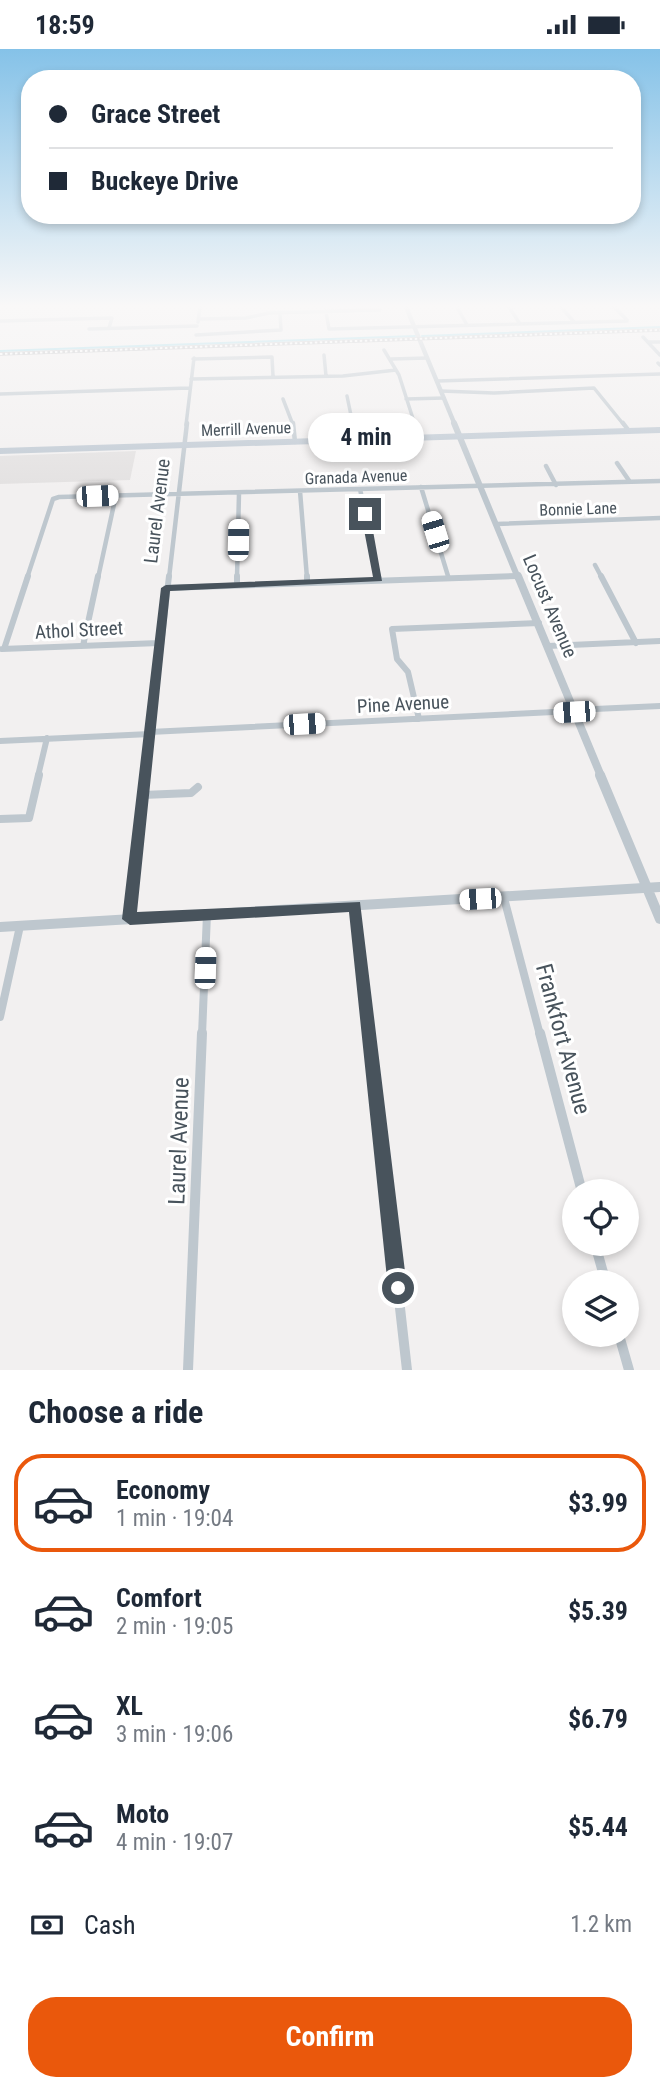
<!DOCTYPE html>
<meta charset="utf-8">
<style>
:root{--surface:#fff;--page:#f2f2f3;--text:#1f2937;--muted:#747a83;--line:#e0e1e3;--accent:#ea580c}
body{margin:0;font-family:"Roboto Condensed",sans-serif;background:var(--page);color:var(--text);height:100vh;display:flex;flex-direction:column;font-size:26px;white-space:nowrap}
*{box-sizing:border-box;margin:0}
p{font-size:23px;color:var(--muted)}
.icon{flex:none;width:38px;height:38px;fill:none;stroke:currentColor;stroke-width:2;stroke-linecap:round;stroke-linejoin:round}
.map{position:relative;height:1321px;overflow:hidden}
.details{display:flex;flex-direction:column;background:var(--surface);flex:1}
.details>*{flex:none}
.guide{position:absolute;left:21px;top:21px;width:620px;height:154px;border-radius:28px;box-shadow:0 4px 10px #0003;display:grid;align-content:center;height:154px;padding:0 28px;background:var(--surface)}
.tools{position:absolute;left:562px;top:1130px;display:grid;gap:14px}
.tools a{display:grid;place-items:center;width:77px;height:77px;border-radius:50%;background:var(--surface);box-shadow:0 4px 10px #0003;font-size:35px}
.end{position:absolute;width:32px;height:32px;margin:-16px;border:9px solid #48535c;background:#fff;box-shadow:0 0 0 4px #fff}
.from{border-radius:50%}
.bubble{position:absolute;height:49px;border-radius:24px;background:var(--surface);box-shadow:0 4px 10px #0003;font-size:23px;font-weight:700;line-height:49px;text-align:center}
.car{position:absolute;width:21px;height:42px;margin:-21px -10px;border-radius:9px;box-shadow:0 0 5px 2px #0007;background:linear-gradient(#fff 24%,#345 0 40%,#fff 0 76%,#345 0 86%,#fff 0)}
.guide b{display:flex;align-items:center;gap:24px;height:66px;font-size:26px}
.guide b+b{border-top:2px solid var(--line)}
.guide i{width:18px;height:18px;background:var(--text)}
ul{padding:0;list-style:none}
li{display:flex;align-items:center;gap:21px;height:98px;margin:0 14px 10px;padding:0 14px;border:4px solid transparent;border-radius:28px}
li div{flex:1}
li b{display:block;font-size:26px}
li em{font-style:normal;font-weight:700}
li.current{border-color:var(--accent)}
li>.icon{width:63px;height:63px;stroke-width:1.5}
h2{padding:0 28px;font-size:32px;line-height:84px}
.pay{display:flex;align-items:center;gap:18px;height:77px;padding:0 28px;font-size:26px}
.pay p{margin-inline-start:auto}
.primary-button{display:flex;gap:14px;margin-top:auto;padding:14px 28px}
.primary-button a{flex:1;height:80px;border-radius:28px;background:var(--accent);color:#fff;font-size:28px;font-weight:700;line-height:80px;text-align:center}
.status{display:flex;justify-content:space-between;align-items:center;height:49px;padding:0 35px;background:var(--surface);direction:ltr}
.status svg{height:19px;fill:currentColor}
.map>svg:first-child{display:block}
</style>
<div class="status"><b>18:59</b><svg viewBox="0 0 49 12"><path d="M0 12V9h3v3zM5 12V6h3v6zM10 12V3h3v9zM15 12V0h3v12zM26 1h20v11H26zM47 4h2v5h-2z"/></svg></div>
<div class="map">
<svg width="660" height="1321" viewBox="0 0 660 1321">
<rect width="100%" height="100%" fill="#f2f0f0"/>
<!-- education -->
<path fill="#e3e1e1" d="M136,402L130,431L0,435V407Z"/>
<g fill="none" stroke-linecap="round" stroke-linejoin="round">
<!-- stream -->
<path stroke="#90d6e7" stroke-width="2" d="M422,287L660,278
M0,302L415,287"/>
<!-- minor-far4 -->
<path stroke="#bec7ce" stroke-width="3.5" d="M457,258L467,276
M509,258L520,275
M561,258L574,273
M614,258L627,271
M326,263L329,280L627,272
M199,270L246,269L269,264L380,261
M0,272L112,269L109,279
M198,273L200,258
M89,280L197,277
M196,286L281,281L280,264
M643,288L660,306
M648,293H660
M384,301L399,326L415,376
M324,306L326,327
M193,310L272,308L273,327
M391,310L427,309
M658,314L660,316
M191,330L343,327L396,321
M437,332L660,325
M441,342L494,344L594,339L624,376
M0,345L189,339
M347,347L353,376
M283,350L293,376
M406,350L444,349
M186,376L194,309"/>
<!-- minor-far3 -->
<path stroke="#bec7ce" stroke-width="4.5" d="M293,374L295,393
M353,374L356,391
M414,374L416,380
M623,374L629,382
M617,414L630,433
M546,417L556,436
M421,438L448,527
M360,440L379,529
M300,442L307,529
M497,475L660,469
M595,516L602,529
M27,529L53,450L59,448L660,432
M98,529L116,446
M169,529L187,374
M237,529L239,444
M467,529L518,527"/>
<!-- minor-far2 -->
<path stroke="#bec7ce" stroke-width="6" d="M307,527V533
M378,527L379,530
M601,527L636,594
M237,536V527
M166,539L518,527
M83,597L98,527
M548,597L660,592
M2,600L159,594
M4,600L28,527
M573,661L660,657
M419,670L408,623L397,610L392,580L539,574
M150,683L574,662
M0,692L150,685
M38,727L47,689
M146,727L169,527"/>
<!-- minor-far1 -->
<path stroke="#bec7ce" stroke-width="8" d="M143,746L191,744L198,738
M0,770L29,769L39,726
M504,849L540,986
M355,857L369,986
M130,869L146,726
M0,968L20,877
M202,986L207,865"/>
<!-- minor -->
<path stroke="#bec7ce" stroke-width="10" d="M369,984L407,1321
M540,984L582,1143
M595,1195L606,1234
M619,1286L629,1321
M188,1321L202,984"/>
<!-- tertiary-far3 -->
<path stroke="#bec7ce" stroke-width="4.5" d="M406,258L455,376"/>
<!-- tertiary-far2 -->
<path stroke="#bec7ce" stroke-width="6" d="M454,374L518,529"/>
<!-- tertiary-far1 -->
<path stroke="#bec7ce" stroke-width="8" d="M518,527L601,727"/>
<!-- tertiary -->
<path stroke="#bec7ce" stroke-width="10" d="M600,726L660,870
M0,878L660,838"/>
<!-- secondary -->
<path stroke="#bec8d2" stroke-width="6" d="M0,402L660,381"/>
<defs>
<path id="rail" d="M0,305L660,281"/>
</defs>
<!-- rail casing -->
<use href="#rail" stroke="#b2b5b9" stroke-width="3.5"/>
<!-- rail -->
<use href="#rail" stroke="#fff" stroke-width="2" stroke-dasharray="2.5" stroke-linecap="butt"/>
</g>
<!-- sky -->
<linearGradient id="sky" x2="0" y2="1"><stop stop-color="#85c2e8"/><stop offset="0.58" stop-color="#f9f8f8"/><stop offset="1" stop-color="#f9f8f8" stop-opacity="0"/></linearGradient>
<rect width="660" height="443" fill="url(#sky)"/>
<!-- route -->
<path fill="#48535c" d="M365,462L370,465L382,532L170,542L137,863L360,853L407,1239L405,1246L398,1249L391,1246L388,1239L349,863L130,876L122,870L161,539L166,536L373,528L361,465Z"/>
<g text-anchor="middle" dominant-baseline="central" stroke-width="6" stroke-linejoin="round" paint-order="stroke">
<!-- far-street labels -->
<g font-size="16" fill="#48535c" stroke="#fff">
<text transform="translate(246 380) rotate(-2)">Merrill Avenue</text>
<text transform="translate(356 428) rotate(-2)">Granada Avenue</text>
<text transform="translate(578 460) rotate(-2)">Bonnie Lane</text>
</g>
<!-- street labels -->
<g font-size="19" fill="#48535c" stroke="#fff">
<text transform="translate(157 462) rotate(-83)">Laurel Avenue</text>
<text transform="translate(550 557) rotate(67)">Locust Avenue</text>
<text transform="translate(79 581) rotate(-3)">Athol Street</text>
<text transform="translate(403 655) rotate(-3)">Pine Avenue</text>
</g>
<!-- near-street labels -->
<g font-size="23" fill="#48535c" stroke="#fff">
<text transform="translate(563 990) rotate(75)">Frankfort Avenue</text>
<text transform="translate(179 1092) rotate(-88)">Laurel Avenue</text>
</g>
</g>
</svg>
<div class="tools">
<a><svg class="icon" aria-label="locate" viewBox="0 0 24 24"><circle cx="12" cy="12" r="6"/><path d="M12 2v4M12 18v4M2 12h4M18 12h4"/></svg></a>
<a><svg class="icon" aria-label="layers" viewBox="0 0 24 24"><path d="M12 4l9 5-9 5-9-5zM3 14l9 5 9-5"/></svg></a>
</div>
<i class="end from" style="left:398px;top:1239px"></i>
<i class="end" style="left:365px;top:465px"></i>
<div class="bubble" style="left:308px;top:364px;width:116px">4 min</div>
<i class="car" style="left:97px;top:447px;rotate:88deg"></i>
<i class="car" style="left:435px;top:483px;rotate:343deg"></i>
<i class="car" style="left:238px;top:491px;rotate:1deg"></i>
<i class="car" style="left:574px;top:663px;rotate:267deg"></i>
<i class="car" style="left:304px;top:675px;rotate:87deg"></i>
<i class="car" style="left:480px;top:850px;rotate:267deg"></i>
<i class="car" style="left:205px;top:919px;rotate:2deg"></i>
<div class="guide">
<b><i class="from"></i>Grace Street</b>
<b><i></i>Buckeye Drive</b>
</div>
</div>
<section class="details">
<h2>Choose a ride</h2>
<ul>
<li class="current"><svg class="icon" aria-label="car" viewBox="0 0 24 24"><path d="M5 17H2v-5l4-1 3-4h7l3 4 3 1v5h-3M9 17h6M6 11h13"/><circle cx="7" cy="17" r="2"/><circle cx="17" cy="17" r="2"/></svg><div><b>Economy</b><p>1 min · 19:04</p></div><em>$3.99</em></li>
<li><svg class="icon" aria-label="car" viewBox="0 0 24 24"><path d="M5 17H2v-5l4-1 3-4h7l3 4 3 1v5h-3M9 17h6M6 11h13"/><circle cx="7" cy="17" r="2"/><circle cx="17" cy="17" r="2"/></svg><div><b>Comfort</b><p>2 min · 19:05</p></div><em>$5.39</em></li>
<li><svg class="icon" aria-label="car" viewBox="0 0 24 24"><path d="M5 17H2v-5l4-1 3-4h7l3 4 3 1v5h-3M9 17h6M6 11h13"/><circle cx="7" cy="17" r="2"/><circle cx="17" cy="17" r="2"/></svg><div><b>XL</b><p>3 min · 19:06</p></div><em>$6.79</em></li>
<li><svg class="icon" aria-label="car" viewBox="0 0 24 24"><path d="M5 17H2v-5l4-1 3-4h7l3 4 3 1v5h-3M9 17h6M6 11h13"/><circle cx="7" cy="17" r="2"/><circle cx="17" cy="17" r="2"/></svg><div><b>Moto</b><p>4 min · 19:07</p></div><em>$5.44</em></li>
</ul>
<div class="pay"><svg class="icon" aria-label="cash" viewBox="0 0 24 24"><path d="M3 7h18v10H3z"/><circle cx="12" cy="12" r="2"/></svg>Cash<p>1.2 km</p></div>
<div class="primary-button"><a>Confirm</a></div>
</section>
